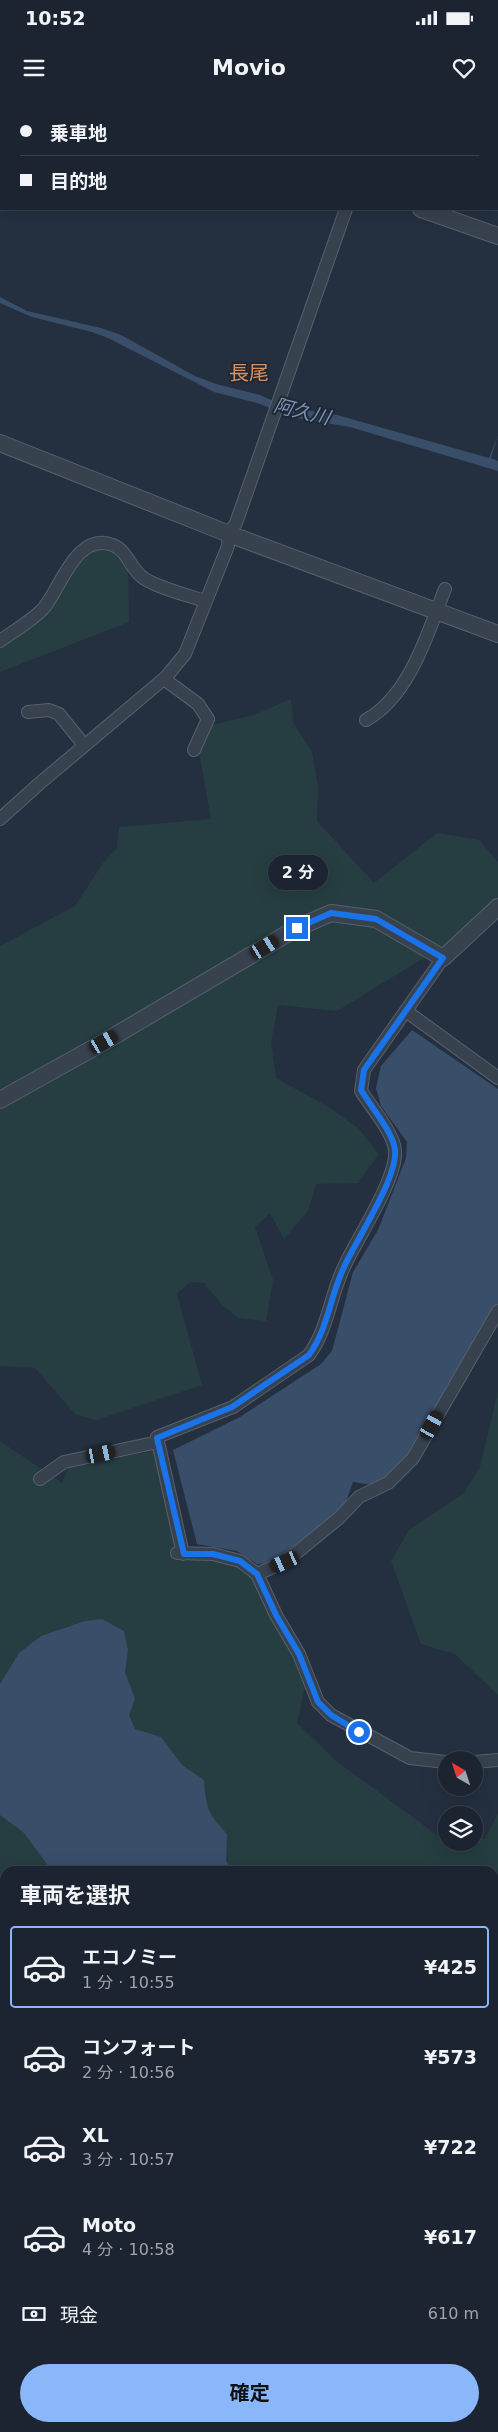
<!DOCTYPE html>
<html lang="ja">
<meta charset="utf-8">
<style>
:root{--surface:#1b2430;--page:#242c38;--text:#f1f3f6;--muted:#a0a4ab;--line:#39414c;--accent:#89b7fa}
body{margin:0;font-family:"DejaVu Sans","Noto Sans JP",sans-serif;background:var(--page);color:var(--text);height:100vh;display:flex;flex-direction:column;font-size:19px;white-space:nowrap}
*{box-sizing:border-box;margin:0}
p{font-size:16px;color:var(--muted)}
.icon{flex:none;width:28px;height:28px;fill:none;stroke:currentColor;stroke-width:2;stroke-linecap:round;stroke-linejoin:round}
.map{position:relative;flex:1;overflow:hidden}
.panel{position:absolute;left:0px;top:1766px;width:499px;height:566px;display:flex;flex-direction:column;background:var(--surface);border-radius:15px 15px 0 0;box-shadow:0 5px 20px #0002,0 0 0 1px var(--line)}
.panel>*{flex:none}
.banner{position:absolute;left:0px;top:0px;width:499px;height:110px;box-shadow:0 5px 20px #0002,0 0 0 1px var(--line);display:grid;align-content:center;height:110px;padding:0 20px;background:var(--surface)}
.needle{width:32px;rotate:321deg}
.fabs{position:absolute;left:438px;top:1651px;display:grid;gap:10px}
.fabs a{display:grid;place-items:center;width:45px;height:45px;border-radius:50%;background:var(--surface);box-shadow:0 5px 20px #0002,0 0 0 1px var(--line);font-size:25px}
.end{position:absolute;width:22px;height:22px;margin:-11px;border:6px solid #1a73e8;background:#fff;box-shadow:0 0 0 2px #fff}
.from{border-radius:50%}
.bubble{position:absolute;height:35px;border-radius:18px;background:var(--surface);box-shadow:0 5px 20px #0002,0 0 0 1px var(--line);font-size:16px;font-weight:700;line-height:35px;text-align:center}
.car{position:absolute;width:15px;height:30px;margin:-15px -8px;border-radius:6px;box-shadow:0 0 4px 1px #0007;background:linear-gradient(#222 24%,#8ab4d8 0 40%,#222 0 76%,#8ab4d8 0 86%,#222 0)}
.banner b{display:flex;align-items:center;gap:18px;height:48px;font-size:19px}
.banner b+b{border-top:1px solid var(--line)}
.banner i{width:12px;height:12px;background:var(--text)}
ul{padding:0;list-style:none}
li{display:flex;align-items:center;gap:15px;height:82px;margin:0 10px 8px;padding:0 10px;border:2px solid transparent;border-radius:5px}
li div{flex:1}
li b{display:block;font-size:19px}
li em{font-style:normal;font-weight:700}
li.on{border-color:var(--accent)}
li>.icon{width:45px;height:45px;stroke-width:1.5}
h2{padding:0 20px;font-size:22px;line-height:60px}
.pay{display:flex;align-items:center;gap:12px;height:55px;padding:0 20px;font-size:19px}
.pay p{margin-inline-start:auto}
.action{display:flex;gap:10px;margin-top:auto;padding:10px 20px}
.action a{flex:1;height:58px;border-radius:30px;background:var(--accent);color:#111;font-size:20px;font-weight:700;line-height:58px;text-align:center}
.status{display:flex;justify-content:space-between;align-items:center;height:35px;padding:0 25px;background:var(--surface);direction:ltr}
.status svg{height:14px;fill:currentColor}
header{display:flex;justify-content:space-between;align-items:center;height:65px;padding:0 20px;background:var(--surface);font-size:22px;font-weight:700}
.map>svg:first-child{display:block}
</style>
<div class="status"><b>10:52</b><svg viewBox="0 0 49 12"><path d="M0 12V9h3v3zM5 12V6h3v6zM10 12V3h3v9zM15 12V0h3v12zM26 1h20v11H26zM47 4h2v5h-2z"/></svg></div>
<header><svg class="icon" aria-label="menu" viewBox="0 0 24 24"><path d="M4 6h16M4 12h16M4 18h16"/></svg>Movio<svg class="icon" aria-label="heart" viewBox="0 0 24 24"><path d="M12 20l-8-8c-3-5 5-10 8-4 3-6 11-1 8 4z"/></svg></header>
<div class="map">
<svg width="498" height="2332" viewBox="0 0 498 2332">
<rect width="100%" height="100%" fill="#243040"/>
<!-- green -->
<path fill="#263e41" d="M98,449L111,451L128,469L129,522L0,572V548C15,538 42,523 52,508C70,482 67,466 98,449Z
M291,599L293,622L312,652L318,686L317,721L374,783L437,733L479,740L498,762V797L488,815L427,856L337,911L278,905L271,942L276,978L330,1008L359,1029L379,1054L358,1083L316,1084L308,1111L284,1139L270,1113L255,1127L273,1180L266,1221L238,1218L222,1205L204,1183L190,1182L177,1194L202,1285L96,1320L75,1314L35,1268L0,1266V846L75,806L103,763L117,748L119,727L211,719L195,629L254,615Z
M498,1291V1595L455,1554L421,1544L391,1461L409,1430L464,1393L480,1367Z
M0,1341L62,1383L69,1366L154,1351L179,1460C198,1459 226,1457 242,1466C247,1469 251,1474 255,1477L306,1583L297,1623L335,1660L437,1735L446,1736V1742H474V1738L485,1739L498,1713V1888L494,1891V1771H5V2328H471L472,2332H0Z
M498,2160V2291L494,2297V2162Z"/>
<!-- water -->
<path fill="#394e69" d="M0,197L27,211L101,228L121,235L195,276L216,284L260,295L287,307L337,315L489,358L498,335L491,358L498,361V371L350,327L296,318L257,303L214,292L108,238L92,232L32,217L0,203Z
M412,930L498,989V1205L398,1373L373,1385L353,1382L344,1407L285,1455L268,1463L257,1464L237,1451L197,1444L173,1350L240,1317L321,1264L332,1251L353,1172L378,1130L406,1058L407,1042L381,1006L376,988L381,966Z
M102,1519L124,1531L128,1550L125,1572L135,1599L129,1615L135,1629L161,1637L182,1665L204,1680C206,1709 208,1713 227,1734L226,1761L232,1771H52L24,1733L0,1715V1584L19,1553L41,1536L85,1521Z
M5,2035V2221H0V2037Z"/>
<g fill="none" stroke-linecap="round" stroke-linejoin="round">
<defs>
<path id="minor" d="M392,1V0
M454,1V0
M0,541C14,531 31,521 43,509C61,488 76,431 113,445C127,451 130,467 141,476C151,486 190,496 205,501
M164,579L198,604L208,619L194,650
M28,612L49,610L59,614L84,645
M366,620C410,596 428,532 445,489
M0,719L40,683L166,577L185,554L228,446L229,434L236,423L346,109
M406,911L498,978
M40,1379L64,1362L158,1342
M177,1453L213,1454L240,1461L257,1474L276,1515L299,1554L318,1602L331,1615L410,1658L446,1662
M183,1454L157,1337L233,1307L309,1255C328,1229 330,1196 344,1167C356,1140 398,1078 395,1050C393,1032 371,1007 361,991L364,970L443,858
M257,1474L285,1462L339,1418L359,1397L388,1383L413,1358L498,1211
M474,1662L498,1660"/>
<path id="tertiary" d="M117,0L120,1
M421,109L498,136
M0,343L229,434L498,534
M0,1000L104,942L297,828L331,813L376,819L443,858L498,807"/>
</defs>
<!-- minor casing -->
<use href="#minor" stroke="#56606d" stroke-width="14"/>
<!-- tertiary casing -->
<use href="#tertiary" stroke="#56606d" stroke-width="18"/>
<!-- minor -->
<use href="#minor" stroke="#38424f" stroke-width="12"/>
<!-- tertiary -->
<use href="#tertiary" stroke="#38424f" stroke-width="16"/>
</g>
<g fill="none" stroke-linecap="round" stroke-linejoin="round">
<!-- route -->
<path stroke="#1a73e8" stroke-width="6" d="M297,828L331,813L376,819L443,858L364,970L361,990C371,1007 393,1032 395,1050C398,1078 356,1140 344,1167C330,1196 328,1229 309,1255L232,1307L157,1338L184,1454H213L240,1461L257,1474L276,1515L299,1554L318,1602L331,1615L359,1632"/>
</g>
<g text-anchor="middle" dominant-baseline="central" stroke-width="4" stroke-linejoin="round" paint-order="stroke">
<!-- water labels -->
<g font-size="19" font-style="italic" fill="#7c94b2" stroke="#1d2735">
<text transform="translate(302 311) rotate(14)">阿久川</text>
</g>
<!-- quarter labels -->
<g font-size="20" fill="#d89262" stroke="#1d2735">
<text x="249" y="273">長尾</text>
</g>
</g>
</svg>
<div class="fabs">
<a><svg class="needle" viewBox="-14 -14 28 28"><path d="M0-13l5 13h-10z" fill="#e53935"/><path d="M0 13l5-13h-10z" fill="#a0a4ab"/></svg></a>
<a><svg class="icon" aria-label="layers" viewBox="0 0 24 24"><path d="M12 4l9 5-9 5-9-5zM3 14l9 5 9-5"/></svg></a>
</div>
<i class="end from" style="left:359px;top:1632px"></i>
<i class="end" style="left:297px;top:828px"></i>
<div class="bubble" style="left:268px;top:755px;width:60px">2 分</div>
<i class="car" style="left:265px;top:847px;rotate:59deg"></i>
<i class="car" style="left:104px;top:942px;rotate:60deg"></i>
<i class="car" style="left:432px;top:1325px;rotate:29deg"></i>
<i class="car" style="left:101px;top:1354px;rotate:78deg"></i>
<i class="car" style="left:285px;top:1462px;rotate:246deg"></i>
<div class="banner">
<b><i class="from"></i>乗車地</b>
<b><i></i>目的地</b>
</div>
<section class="panel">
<h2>車両を選択</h2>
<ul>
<li class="on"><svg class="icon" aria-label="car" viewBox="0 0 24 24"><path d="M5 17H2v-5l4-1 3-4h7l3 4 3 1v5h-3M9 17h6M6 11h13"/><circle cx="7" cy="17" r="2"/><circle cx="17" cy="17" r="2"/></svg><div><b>エコノミー</b><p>1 分 · 10:55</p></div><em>¥425</em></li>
<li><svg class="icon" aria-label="car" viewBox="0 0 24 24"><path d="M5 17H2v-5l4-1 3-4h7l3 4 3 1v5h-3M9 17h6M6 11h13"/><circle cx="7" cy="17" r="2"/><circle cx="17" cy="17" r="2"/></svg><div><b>コンフォート</b><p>2 分 · 10:56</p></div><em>¥573</em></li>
<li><svg class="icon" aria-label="car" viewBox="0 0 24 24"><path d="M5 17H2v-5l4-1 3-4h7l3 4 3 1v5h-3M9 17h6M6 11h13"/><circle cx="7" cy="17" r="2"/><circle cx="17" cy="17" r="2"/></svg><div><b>XL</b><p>3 分 · 10:57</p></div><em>¥722</em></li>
<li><svg class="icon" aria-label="car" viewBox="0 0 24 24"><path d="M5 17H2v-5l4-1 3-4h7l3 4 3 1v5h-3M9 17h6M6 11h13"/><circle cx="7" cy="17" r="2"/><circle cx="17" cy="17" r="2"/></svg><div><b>Moto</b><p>4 分 · 10:58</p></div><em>¥617</em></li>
</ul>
<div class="pay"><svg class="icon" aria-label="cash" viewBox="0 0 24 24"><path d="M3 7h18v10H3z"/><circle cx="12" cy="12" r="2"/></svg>現金<p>610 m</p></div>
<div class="action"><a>確定</a></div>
</section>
</div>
